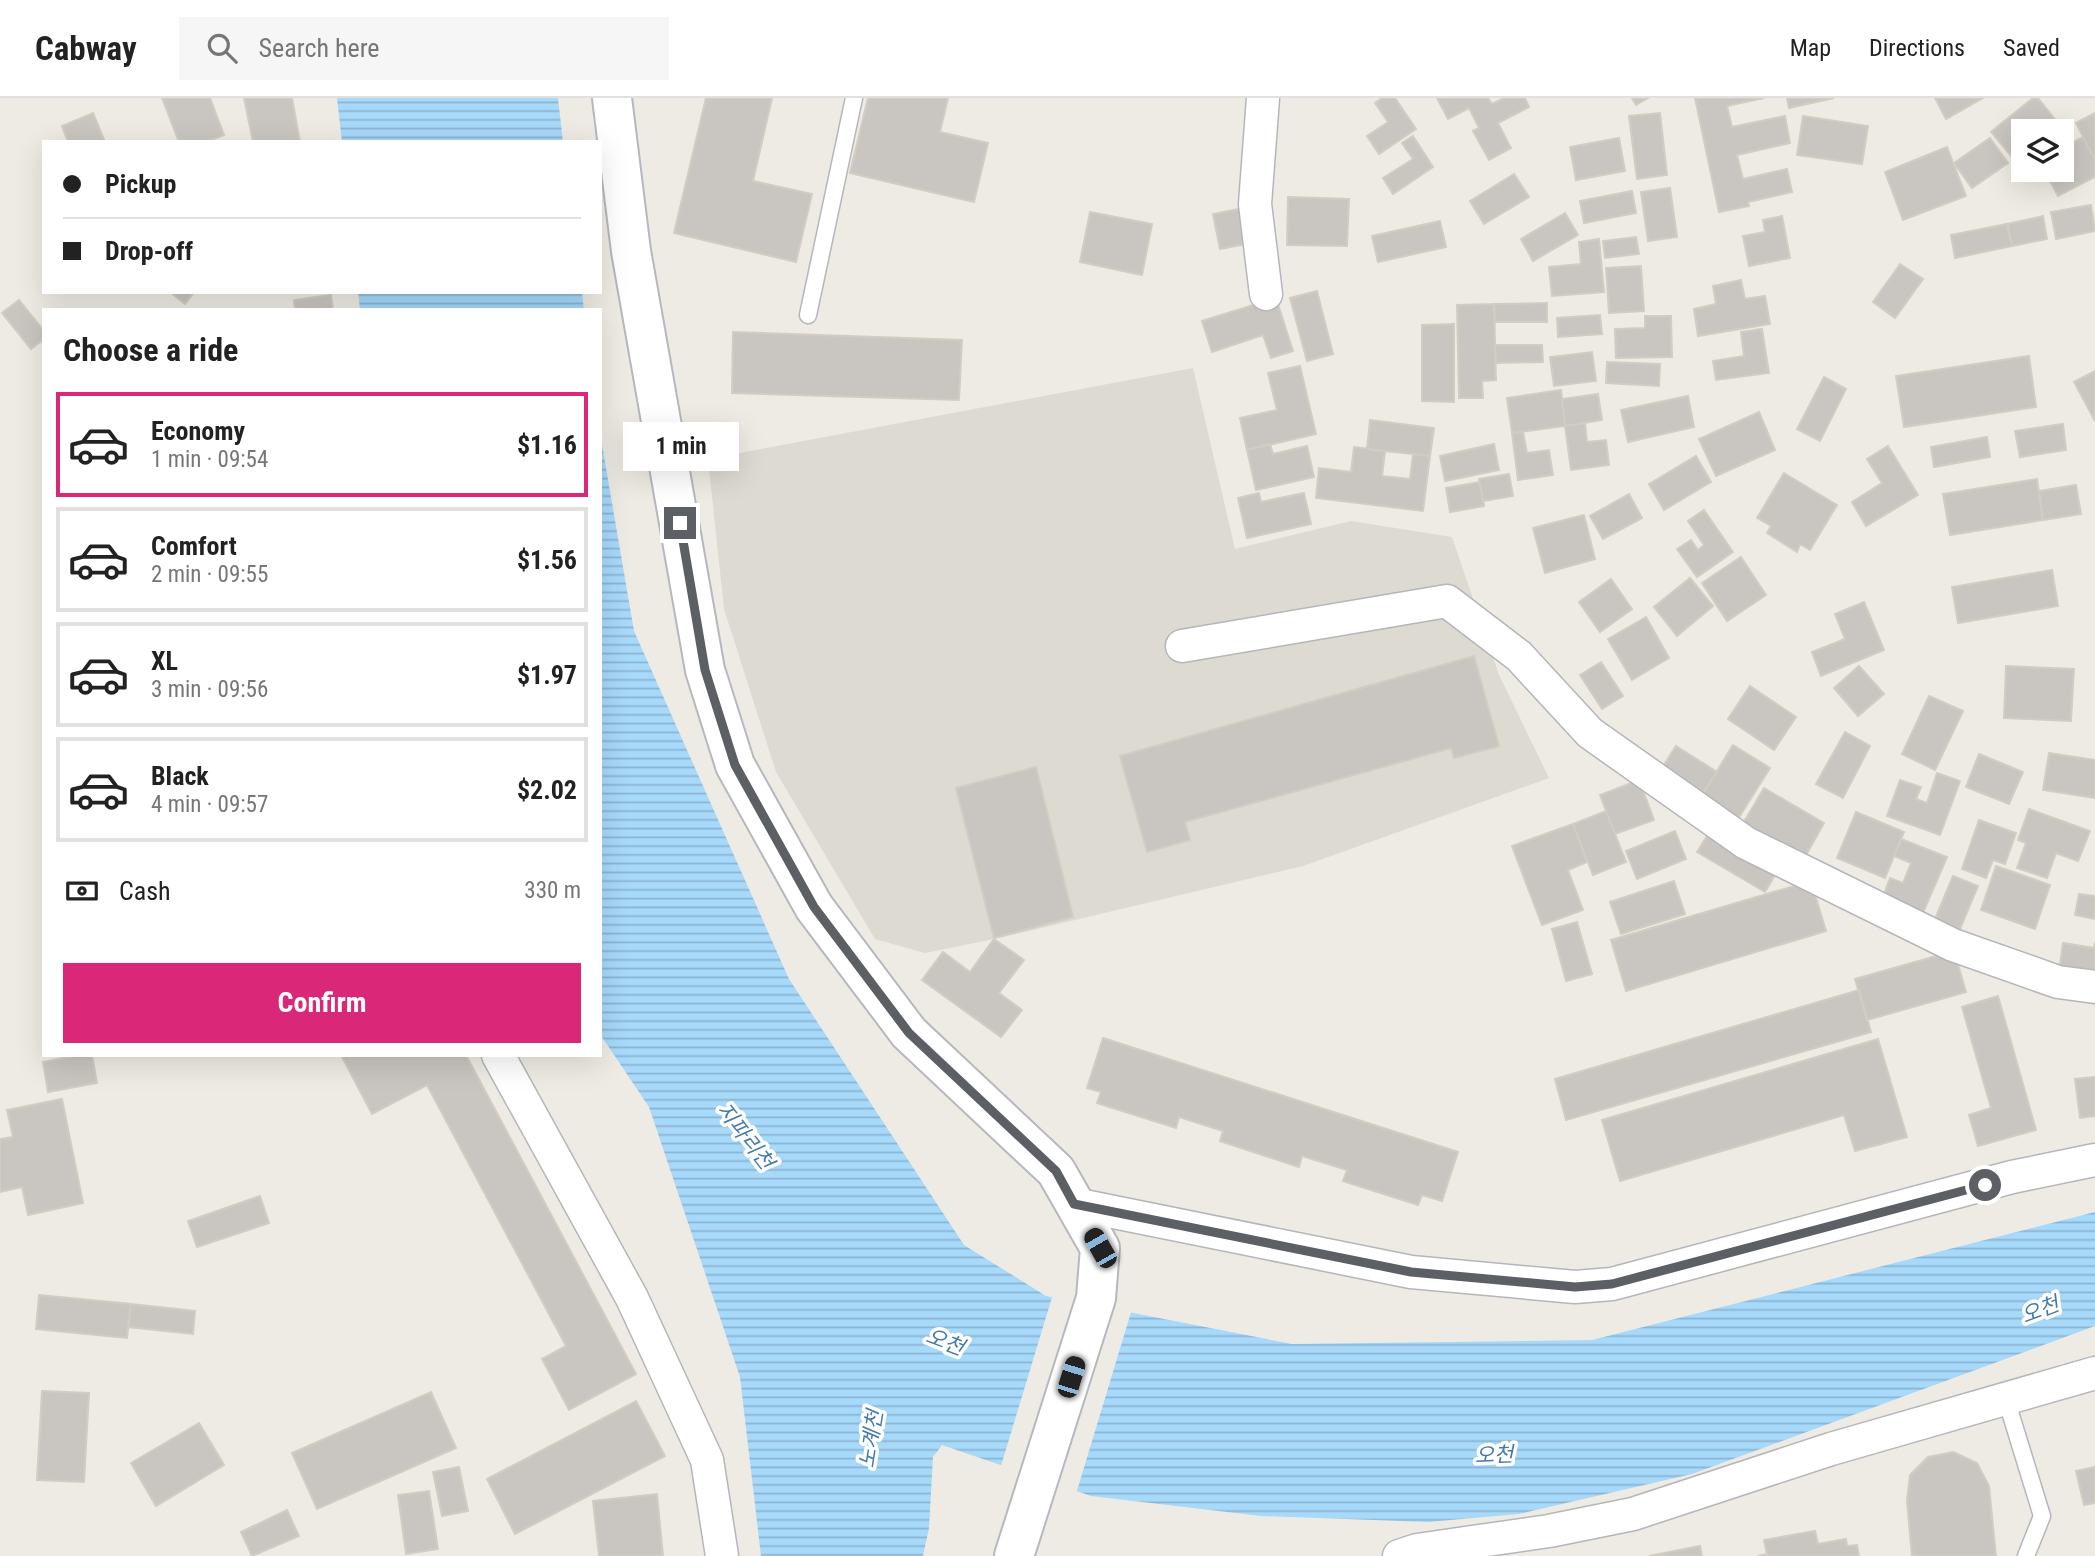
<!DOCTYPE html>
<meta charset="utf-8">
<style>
:root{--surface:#fff;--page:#f6f6f6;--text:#222;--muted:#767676;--line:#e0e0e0;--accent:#db2777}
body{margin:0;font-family:"Roboto Condensed","Noto Sans KR",sans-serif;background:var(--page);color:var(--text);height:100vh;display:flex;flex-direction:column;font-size:26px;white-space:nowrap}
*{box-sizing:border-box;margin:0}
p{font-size:23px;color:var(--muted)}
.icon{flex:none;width:38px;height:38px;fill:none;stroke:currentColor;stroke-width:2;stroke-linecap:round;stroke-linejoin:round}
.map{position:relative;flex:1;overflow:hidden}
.details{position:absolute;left:42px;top:210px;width:560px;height:749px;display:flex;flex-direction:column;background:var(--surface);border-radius:0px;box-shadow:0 7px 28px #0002}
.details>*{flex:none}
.top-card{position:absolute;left:42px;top:42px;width:560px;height:154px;border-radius:0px;box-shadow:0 7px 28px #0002;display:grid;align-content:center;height:154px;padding:0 21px;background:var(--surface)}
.fabs{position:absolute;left:2011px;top:21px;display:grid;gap:14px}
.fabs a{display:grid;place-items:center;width:63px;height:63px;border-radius:0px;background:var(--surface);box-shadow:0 7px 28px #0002;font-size:35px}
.end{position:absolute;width:32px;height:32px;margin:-16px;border:9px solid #5c6064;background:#fff;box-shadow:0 0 0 4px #fff}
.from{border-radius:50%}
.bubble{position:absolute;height:49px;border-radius:0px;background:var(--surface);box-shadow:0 7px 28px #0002;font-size:23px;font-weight:700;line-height:49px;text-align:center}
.car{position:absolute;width:21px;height:42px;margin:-21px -10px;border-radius:9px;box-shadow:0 0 5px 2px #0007;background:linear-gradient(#222 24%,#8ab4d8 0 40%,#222 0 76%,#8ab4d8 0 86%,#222 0)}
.top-card b{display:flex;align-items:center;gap:24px;height:66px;font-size:26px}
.top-card b+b{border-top:2px solid var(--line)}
.top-card i{width:18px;height:18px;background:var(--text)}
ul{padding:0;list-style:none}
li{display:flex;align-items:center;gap:21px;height:105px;margin:0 14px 10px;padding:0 7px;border:4px solid var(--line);border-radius:0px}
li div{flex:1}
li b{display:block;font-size:26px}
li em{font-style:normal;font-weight:700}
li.on{border-color:var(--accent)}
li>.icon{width:63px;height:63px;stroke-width:1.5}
h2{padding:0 21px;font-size:32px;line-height:84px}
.pay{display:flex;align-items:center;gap:18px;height:77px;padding:0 21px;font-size:26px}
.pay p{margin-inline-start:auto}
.cta{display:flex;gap:14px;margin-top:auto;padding:14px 21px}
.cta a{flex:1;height:80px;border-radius:0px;background:var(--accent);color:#fff;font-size:28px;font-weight:700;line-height:80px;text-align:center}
header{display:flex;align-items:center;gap:42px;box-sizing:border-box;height:98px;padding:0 35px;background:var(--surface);border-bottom:2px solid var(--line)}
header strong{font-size:33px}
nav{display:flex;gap:38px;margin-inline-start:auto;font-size:24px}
.search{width:490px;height:63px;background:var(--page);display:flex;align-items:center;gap:18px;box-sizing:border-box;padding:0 24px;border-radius:0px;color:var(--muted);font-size:26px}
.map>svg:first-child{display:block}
</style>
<header>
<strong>Cabway</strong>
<div class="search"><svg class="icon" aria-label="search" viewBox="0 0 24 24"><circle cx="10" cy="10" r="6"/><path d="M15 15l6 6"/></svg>Search here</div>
<nav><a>Map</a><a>Directions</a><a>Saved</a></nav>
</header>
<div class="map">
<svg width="2095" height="1458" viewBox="0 0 2095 1458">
<defs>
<pattern id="water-rules" width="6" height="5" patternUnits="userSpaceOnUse" patternTransform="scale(1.75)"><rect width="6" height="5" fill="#a7d9fb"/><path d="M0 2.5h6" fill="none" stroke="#8bb3cf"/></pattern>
</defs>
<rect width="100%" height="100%" fill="#eeebe4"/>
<!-- education -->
<path fill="#dddad2" d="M1193,270L1235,451L1351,423L1452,439L1499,577L1549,680L1303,768L999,840L925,855L875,841L776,674L724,511L708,361Z"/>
<!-- water -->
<path fill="url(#water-rules)" d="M337,0H558L563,44H342Z
M358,194H582L584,212H360Z
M600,335L634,533L789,881L964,1147L1046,1198L1292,1246L1592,1242L2095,1114V1228L1692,1376L1519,1416L1428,1424L1261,1418L1091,1398L942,1347L933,1359L929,1430L923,1458H761L740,1279L649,1009L600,936Z"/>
<!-- pier -->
<path fill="#eeebe4" d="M1053,1196L1132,1211L1076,1396L1000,1371Z"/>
<!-- building -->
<path fill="#c9c6c1" stroke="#d2cdc2" stroke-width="2" d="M162,0H210L224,37L206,44H179Z
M244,0H292L300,44H253Z
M706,0H772L753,83L812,96L796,164L674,135Z
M868,0H948L940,34L988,45L974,104L850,75Z
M1382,0H1395L1416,31L1379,56L1367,38L1388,24L1375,5Z
M1437,0H1488L1492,6L1504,0H1525L1529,9L1498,25L1511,50L1489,62L1473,33L1479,30L1469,10L1448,21Z
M1632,0H1648L1636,7Z
M1695,0H1764L1727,8L1732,29L1785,18L1790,45L1737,57L1743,81L1787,71L1792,94L1748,104L1749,108L1719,114Z
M1787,0H1834L1789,10Z
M1935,0H1983L1946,21Z
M2033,0H2038L2057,24L2046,33H2023V52L2013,60L1991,34Z
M93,15L105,44H68L62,28Z
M1660,15L1667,77L1637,81L1629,18Z
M2095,15V62L2076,25Z
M1803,18L1868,28L1862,66L1797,57Z
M1413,38L1433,69L1393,96L1383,80L1413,61L1402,45Z
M2083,39L2095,62V79L2058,98L2044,72H2062V50Z
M1619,40L1625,73L1576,82L1570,49Z
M1990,40L2008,65L1972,90L1954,65Z
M1947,49L1966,98L1903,122L1885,74Z
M1514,76L1529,99L1484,126L1470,103Z
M1670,90L1677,139L1648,143L1641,94Z
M1632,93L1636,115L1584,125L1580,103Z
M1288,99L1349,101L1347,148L1287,147Z
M2091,107L2095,133L2056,141L2051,114Z
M1249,109L1256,144L1220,151L1213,116Z
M1090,114L1152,126L1142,177L1080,164Z
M1565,115L1578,137L1533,163L1521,141Z
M1782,118L1790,160L1749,168L1743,138L1765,134L1763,122Z
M2043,118L2047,141L2012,148L2007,126Z
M1440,123L1446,149L1378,164L1372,138Z
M2007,126L2012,148L1955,160L1951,137Z
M1636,139L1639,156L1605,160L1603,143Z
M1599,141L1604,194L1552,198L1549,169L1581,166L1579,144Z
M1900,166L1923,181L1895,220L1873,204Z
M1641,168L1644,213L1609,215L1606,170Z
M1741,182L1745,201L1765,198L1770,226L1698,238L1694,211L1716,206L1713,188Z
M1317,193L1333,256L1307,263L1290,200Z
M170,194H194L185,206Z
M331,197L333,212H295L294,202Z
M1276,200L1293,253L1271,260L1263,237L1212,254L1202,223Z
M19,202L44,233V241L31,251L2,215Z
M1547,205V224H1495L1494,206Z
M1494,206L1496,282L1482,283L1483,300H1459L1457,207Z
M1600,217L1602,236L1558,239L1557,220Z
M1645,218H1671L1672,259L1616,260L1615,231L1645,230Z
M1454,226V304L1422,303V227Z
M1762,231L1769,275L1716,282L1713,263L1744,258L1741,234Z
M733,234L962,242L959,302L732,295Z
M1495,247H1542L1543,264L1496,265Z
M1592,254L1596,283L1554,288L1550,259Z
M2029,258L2036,309L1904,329L1896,278Z
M1607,264L1660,266L1659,288L1606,285Z
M1300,268L1316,336L1247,352L1240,320L1277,312L1268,275Z
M2095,273V323L2074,284Z
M1824,279L1846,291L1820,343L1797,331Z
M1561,292L1565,328L1512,335L1507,300Z
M1598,296L1602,322L1565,328L1562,301Z
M1688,298L1694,329L1628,344L1621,312Z
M1759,314L1775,352L1716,378L1699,341Z
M1370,322L1434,330L1430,358L1367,351Z
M1585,325L1587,344L1606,342L1609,367L1571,372L1565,328Z
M2063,326L2066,352L2020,359L2015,333Z
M1523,334L1527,355L1549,352L1553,377L1518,382L1512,335Z
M1987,339L1990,359L1934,369L1931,349Z
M1270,346L1273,356L1307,348L1314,379L1256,392L1247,352Z
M1494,346L1499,372L1445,383L1440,358Z
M1888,348L1918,397L1866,428L1852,404L1882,385L1867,361Z
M1354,349L1385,353L1382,378L1410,381L1413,356L1430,358L1423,413L1316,400L1319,370L1351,374Z
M1696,358L1711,384L1664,412L1649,386Z
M1784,375L1837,407L1810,452L1800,446L1797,454L1767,435L1771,428L1757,420Z
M1509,376L1513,398L1483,403L1479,381Z
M2037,381L2043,422L1950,437L1943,396Z
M1480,384L1484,408L1450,414L1446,390Z
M2076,387L2081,416L2043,422L2039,393Z
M1259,395L1261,404L1304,395L1311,426L1247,440L1238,400Z
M1629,396L1642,420L1603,441L1590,418Z
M1704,412L1733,454L1697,479L1677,451L1691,442L1698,452L1704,447L1688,423Z
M1584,417L1595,461L1545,475L1533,430Z
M1741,459L1766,497L1727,523L1702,485Z
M2052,472L2058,508L1958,525L1952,489Z
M1690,480L1713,508L1677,538L1654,509Z
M1611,481L1632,511L1600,534L1579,504Z
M1864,504L1884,552L1821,578L1812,554L1845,541L1835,516Z
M1646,519L1669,560L1632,582L1608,541Z
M1474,558L1499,648L1454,660L1451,650L1185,724L1190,742L1147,754L1120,658Z
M1601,564L1623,598L1602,611L1580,577Z
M1859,568L1884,596L1858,618L1834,590Z
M2006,568L2074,571L2071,623L2004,620Z
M1750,588L1796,619L1774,652L1728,621Z
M1929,598L1963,613L1935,672L1902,656Z
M1845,634L1870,648L1843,700L1816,686Z
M1733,647L1770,670L1738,721L1701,699Z
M1676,648L1717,674L1701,699L1660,673Z
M2049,655L2095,662V700L2043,692Z
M1979,656L2023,674L2009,706L1966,689Z
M1036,669L1073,819L994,840L956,690Z
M1937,675L1960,683L1940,737L1887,718L1900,682L1921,689L1916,701L1927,705Z
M1639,682L1654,722L1615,736L1600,697Z
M1764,690L1824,725L1805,759L1744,724Z
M2029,711L2090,733L2078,763L2056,755L2047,780L2017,770L2026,745L2018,742Z
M1606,713L1626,764L1593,777L1573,726Z
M1856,714L1904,734L1885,780L1837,760Z
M1979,722L2016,735L2005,766L1993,762L1986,780L1962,771Z
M1573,726L1587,764L1568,772L1583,812L1542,827L1512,748Z
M1675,733L1686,761L1637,781L1626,753Z
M1710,733L1778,772L1765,794L1697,754Z
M1901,741L1947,759L1923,815L1883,799L1890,780L1903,785L1911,765L1894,758Z
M1996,768L2050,787L2035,831L1981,812Z
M1953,778L1978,788L1960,831L1935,821Z
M1674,783L1685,816L1621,836L1610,804Z
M1811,783L1826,833L1626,893L1611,842Z
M2079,796L2095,798V821L2075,817Z
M1577,824L1592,876L1566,883L1552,831Z
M994,841L1024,862L999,895L1022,912L1001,939L922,882L943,854L970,874Z
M2095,844V879L2059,874L2063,845L2094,850Z
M1954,853L1966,894L1867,922L1855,881Z
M1859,892L1871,934L1566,1022L1555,981Z
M1998,898L2036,1032L1978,1048L1969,1017L1991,1010L1962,909Z
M1103,940L1458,1054L1442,1103L1422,1097L1418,1107L1343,1083L1347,1072L1302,1058L1299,1069L1220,1043L1223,1033L1179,1019L1176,1030L1097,1005L1101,994L1087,990Z
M1878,941L1907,1039L1855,1053L1844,1017L1620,1083L1602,1022Z
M79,957H92L97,985L48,994L43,964Z
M341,957H466L636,1276L569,1312L542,1261L566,1248L427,987L372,1016Z
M2095,979V1018L2080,1020L2075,981Z
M62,1001L83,1105L28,1117L22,1089L0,1094V1041L13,1039L7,1012Z
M260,1098L269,1125L197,1149L188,1123Z
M39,1197L131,1206L127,1240L36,1231Z
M131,1206L195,1213L193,1236L128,1229Z
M42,1293L89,1295L84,1384L37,1382Z
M431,1294L456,1350L317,1411L292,1355Z
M636,1303L665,1358L515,1436L487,1381Z
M199,1325L224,1367L156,1408L131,1365Z
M1953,1354L1977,1365L1989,1388L1996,1458H1912L1907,1403L1910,1377L1928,1359Z
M459,1369L468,1413L442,1418L433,1374Z
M2095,1369V1405L2084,1407L2076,1373Z
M429,1393L438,1451L406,1456L398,1397Z
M657,1396L663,1458H599L593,1403Z
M287,1412L299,1438L252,1458L241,1434Z
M1815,1433L1818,1446L1846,1441L1847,1448L1857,1447L1859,1458H1758L1767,1456L1764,1442Z
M1700,1448L1702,1458H1649Z"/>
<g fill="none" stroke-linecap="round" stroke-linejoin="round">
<defs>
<path id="lane" d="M808,217L854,0
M2006,1301L2042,1418L2026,1458"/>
<path id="street" d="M1263,0L1255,106L1266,196
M1182,548L1447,503L1519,558L1590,635L1746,745L1953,847L2058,884L2095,889
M498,957L632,1200L707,1362L722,1458
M1074,1106L1411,1174L1575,1189L1612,1186L2012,1079L2095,1062
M1399,1458L1417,1452L1549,1433L1633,1416L1831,1351L2095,1275"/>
<path id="secondary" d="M612,0L631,153L705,572L735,667L814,809L909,935L1056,1073L1100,1150L1096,1200L1014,1458"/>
</defs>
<!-- lane casing -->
<use href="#lane" stroke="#b4b6ba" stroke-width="19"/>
<!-- street casing -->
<use href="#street" stroke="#b4b6ba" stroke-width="35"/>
<!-- secondary casing -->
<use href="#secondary" stroke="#b5b8bd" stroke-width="42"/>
<!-- lane -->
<use href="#lane" stroke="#fff" stroke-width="16"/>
<!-- street -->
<use href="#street" stroke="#fff" stroke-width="32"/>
<!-- secondary -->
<use href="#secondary" stroke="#fff" stroke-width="38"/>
</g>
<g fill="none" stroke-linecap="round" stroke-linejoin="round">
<!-- route -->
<path stroke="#5c6064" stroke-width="9" d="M680,425L705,572L735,667L814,809L909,935L1056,1073L1074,1106L1411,1174L1575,1189L1612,1186L1985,1087"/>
</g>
<g text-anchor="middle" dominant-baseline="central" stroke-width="7" stroke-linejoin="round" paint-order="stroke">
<!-- water labels -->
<g font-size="21" font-style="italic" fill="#447aac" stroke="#fff">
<text transform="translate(745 1038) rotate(52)">지파리천</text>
<text transform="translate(2040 1212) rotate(-21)">오천</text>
<text transform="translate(945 1244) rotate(21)">오천</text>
<text transform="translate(871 1341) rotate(-81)">노계천</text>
<text transform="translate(1494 1357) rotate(-2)">오천</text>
</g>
</g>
</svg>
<div class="fabs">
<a><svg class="icon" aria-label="layers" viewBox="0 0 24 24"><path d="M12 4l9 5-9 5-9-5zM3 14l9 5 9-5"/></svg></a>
</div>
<i class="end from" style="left:1985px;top:1087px"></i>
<i class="end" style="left:680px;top:425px"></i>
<div class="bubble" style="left:623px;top:324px;width:116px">1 min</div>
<i class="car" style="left:1100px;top:1150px;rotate:330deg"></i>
<i class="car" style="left:1071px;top:1279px;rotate:17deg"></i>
<div class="top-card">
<b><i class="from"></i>Pickup</b>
<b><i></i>Drop-off</b>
</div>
<section class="details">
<h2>Choose a ride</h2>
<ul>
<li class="on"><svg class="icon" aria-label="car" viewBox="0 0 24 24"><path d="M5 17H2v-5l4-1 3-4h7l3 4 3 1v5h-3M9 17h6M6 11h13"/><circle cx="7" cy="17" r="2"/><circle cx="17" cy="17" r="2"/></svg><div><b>Economy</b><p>1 min · 09:54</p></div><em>$1.16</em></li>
<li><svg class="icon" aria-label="car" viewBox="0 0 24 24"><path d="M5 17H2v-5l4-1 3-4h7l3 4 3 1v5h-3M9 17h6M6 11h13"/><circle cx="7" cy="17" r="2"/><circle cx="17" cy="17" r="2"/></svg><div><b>Comfort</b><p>2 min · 09:55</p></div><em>$1.56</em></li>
<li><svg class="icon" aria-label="car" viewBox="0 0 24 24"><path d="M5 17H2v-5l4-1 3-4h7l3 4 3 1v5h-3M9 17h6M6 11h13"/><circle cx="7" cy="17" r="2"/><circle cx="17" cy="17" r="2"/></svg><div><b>XL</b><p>3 min · 09:56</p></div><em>$1.97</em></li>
<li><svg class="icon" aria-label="car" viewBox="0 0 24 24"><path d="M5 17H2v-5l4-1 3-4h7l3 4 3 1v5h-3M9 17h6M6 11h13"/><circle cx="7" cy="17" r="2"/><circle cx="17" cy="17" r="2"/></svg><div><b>Black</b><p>4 min · 09:57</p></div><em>$2.02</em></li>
</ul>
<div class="pay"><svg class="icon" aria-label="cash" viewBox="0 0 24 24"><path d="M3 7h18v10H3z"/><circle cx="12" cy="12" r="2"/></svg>Cash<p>330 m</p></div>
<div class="cta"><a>Confirm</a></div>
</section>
</div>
